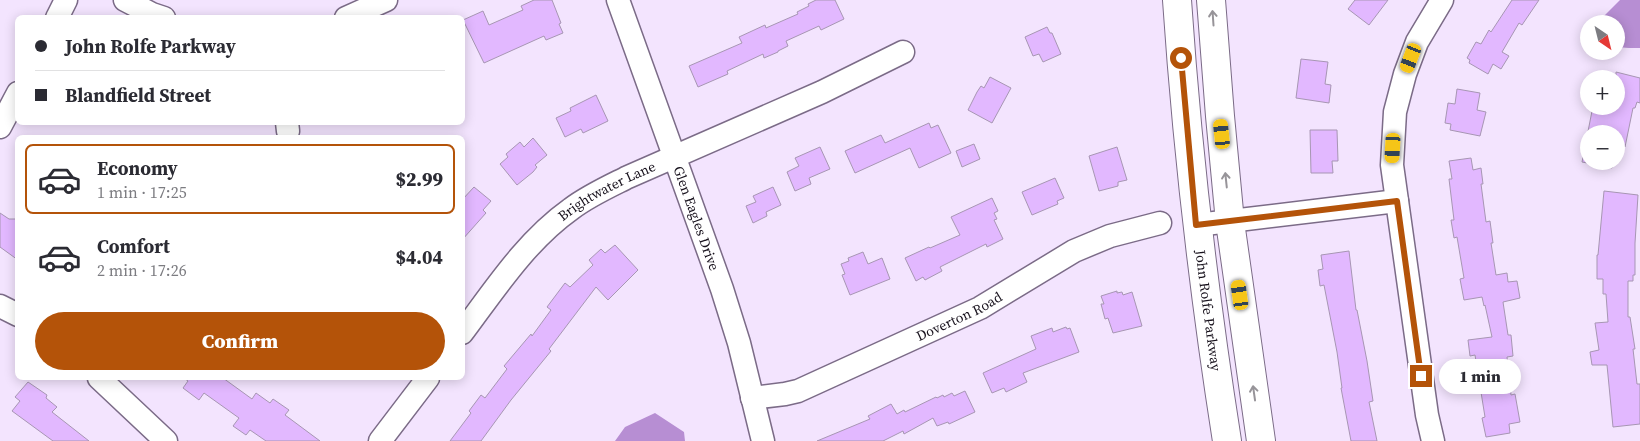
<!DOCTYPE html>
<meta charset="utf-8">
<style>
:root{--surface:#fff;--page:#f2f2f3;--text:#2b2b33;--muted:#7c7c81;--line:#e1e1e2;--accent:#b45309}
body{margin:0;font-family:"Source Serif 4",serif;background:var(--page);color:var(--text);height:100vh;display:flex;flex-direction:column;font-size:19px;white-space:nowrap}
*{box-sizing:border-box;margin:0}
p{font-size:16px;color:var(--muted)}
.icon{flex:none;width:28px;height:28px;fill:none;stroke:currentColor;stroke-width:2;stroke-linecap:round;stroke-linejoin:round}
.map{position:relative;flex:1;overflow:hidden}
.panel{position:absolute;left:15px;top:135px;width:450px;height:245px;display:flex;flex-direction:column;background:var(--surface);border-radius:8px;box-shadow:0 2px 12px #0003}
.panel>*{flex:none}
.top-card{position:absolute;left:15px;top:15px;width:450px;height:110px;border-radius:8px;box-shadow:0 2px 12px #0003;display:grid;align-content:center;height:110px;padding:0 20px;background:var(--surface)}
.needle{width:32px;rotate:145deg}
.fabs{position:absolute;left:1580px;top:15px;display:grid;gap:10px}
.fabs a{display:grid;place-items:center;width:45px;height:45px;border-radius:50%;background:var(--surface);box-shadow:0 2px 12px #0003;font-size:25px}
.end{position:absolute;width:22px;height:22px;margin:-11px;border:6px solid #b45309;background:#fff;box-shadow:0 0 0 2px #fff}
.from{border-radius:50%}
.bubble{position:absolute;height:35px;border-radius:18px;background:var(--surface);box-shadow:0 2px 12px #0003;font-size:16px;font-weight:800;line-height:35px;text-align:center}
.car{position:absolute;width:15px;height:30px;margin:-15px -8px;border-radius:6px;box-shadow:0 0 4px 1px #0007;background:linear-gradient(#f5c518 24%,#345 0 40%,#f5c518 0 76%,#345 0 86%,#f5c518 0)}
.top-card b{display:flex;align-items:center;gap:18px;height:48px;font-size:19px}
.top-card b+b{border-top:1px solid var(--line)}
.top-card i{width:12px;height:12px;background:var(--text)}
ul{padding:9px 0 0;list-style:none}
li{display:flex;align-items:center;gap:15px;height:70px;margin:0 10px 8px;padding:0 10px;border:2px solid transparent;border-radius:8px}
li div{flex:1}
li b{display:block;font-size:19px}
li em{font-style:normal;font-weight:800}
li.selected{border-color:var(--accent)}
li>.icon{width:45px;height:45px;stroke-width:1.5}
.action{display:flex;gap:10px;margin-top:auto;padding:10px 20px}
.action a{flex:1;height:58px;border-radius:30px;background:var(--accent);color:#fff;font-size:20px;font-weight:800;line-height:58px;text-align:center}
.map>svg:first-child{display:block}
</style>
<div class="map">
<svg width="1640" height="441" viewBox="0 0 1640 441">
<rect width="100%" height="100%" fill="#f3e4fe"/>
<!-- water -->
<path fill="#b78ed3" d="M1620,0H1640V48H1629L1616,47V24H1599V21Z
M655,413L684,432L685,441H615L625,427Z"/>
<!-- building -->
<path fill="#e2b8ff" stroke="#a796b3" d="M534,0H552L561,23L559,24L563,33L546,40L544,36L484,63L463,20L483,11L489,25L523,10L521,6Z
M816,0H835L844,19L821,30L819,26L786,41L788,46L778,51V52L764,58L763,54L727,71L728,74L698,87L689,66L742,43L739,37L765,25L766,28L798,14L797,12L809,6L808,4Z
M1355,0H1388L1369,25L1348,9Z
M1512,0H1539L1522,25L1519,23L1502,52L1509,56L1501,69L1493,64L1488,74L1469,63L1470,60L1467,58L1476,42L1481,44L1489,30L1491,32Z
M1047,27L1050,33H1052L1061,54L1043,62L1039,54L1033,56L1025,37Z
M1301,59L1328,62L1325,84L1331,85L1329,103L1296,98Z
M1616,72L1640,78V103L1637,102L1635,108H1633L1625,147L1616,145V134H1589V161H1613L1612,168L1582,162L1593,106H1616Z
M990,77L1011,88L992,123L968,110L977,92L981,86L984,88Z
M1457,89L1480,93L1477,110L1486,112L1480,136L1450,130L1451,124L1445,123L1448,103L1455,104Z
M596,95L608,121L583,133L581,129L565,137L556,118L571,111L570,108Z
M929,123L931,128L938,125L951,153L919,168L910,148L855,173L845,151L881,135L885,143Z
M1310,130H1337L1338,161H1332L1333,173H1311Z
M533,138L547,155L535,165L537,167L533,172L517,185L500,164L508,157L506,154L520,142L524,147Z
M974,144L980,159L962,167L956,151Z
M820,147L830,169L809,178L811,184L795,191L787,172L799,166L795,158Z
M1117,147L1127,180L1118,182V186L1099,191L1089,156Z
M1471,158L1473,170L1481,168L1483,184H1481L1486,222L1490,221L1493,243H1491L1496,275L1507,273L1508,282L1517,281L1520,298L1503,302L1508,335H1511L1513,356L1507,357L1511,395L1515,394L1520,422L1509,424L1510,433L1486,437L1482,418L1485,417L1475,355L1470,356L1468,340L1492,337L1485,305L1484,306L1482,297L1464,300L1460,279L1464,278L1457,237L1454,238L1451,220H1454L1449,179H1452L1449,161Z
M1055,178L1064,198L1057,201L1058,204L1032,215L1022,192Z
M474,187L491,201L483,210L486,213L462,240V200Z
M773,187L781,205L766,212L767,216L753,223L746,206L756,202L753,196Z
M1604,191L1638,195L1635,243V275H1633V281H1628V317H1630L1635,349H1633L1637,384H1640V424L1613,427L1607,365H1592L1590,352L1599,350L1595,323L1608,322L1606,294H1603V279H1597V255H1598Z
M992,198L998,211L994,213L997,219L994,220L1003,239L987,247L986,244L940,267L942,271L925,280L923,277L916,281L905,258L929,247L930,248L960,235L951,217Z
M0,213L9,219H18V260L0,247Z
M615,245L638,270L608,300L596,287L549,349L551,351L511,400L481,441H450L471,413L469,411L481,395L485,398L507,369L504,366L531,334L532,336L551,310L547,307L565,283L570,287L593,265L589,260L601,249L605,253Z
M1349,251L1356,310H1357L1367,361L1373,401L1369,402L1377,441H1351L1341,388H1342L1337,352L1324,285L1320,286L1318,270L1323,269L1321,255Z
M863,252L868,264L882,258L890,279L850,295L842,275L845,274L841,264L849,261L848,258Z
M1117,291V293L1122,292L1123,295L1132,292L1142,326L1113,333L1108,318L1105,319L1101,304H1104L1101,296Z
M1066,327L1067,329L1070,328L1079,352L1023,373L1027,382L1006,392L1004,388L992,393L983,373L1036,349L1031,336L1052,328L1053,332Z
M184,378H223L252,399L256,393L270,403L273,399L289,410L285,415L320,441H266L250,430L246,435L233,426L239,418L204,393L199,400L183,388L188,381Z
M28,382L47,395L46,398L57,407L52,412L89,441H53L12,411L20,401L15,397Z
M965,391L975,412L949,424L948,422L937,426L933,418L904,434L903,431L883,441H817L870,419L868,416L891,404L897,414L904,410L905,412L936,397L937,398L943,395L944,397L952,393L954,396Z"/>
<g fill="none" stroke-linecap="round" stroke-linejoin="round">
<defs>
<g id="minor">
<path d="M125,0L152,14L164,18"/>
<path id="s1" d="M618,0L722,289L739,343L763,441"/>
<path d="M57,18L66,0"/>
<path d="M346,18L386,0"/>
<path d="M287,122L288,131"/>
<path d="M0,127L18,93"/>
<path d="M1197,225L1397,201"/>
<path d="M0,306L18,315"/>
<path id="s2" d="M462,333C495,289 526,241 571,209C588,196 608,187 628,177L822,92L903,52"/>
<path d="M99,378L166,441"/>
<path id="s3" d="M752,398L785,394L798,391L980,308L1074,251L1110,236L1160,223"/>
<path d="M380,441L428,378"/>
<path d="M1433,441L1427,415L1392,165L1395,112L1405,74L1417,42L1442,0"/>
</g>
<g id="major">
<path id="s4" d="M1177,0C1187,148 1204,295 1227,441"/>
<path d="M1211,0L1220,116L1230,222L1261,441"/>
</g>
</defs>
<!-- minor casing -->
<use href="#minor" stroke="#7b6b87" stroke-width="25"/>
<!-- major casing -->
<use href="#major" stroke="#7b6b87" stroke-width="30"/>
<!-- minor -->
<use href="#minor" stroke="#fff" stroke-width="22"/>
<!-- major -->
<use href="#major" stroke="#fff" stroke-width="28"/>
</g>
<!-- one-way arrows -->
<defs><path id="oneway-shaft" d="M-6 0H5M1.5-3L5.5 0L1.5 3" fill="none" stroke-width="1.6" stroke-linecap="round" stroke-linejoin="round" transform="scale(1.25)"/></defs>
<g stroke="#979499">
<use href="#oneway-shaft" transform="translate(1213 18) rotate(-94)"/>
<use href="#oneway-shaft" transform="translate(1226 180) rotate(-96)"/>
<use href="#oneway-shaft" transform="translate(1254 393) rotate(-98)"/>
</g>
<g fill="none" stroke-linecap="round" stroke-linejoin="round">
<!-- route -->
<path stroke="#b45309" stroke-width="6" d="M1181,58L1196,225L1397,201L1421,376"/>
</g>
<g text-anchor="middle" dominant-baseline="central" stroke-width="4.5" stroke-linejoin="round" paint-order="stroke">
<!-- street labels -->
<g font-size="14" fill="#18121d" stroke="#faf6fd">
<text stroke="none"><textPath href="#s2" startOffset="206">Brightwater Lane</textPath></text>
<text stroke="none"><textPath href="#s1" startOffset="232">Glen Eagles Drive</textPath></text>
<text stroke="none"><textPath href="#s4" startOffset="312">John Rolfe Parkway</textPath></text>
<text stroke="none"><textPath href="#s3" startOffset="224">Doverton Road</textPath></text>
</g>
</g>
</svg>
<div class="fabs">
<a><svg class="needle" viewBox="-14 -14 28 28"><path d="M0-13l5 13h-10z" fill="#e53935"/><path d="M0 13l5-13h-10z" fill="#7c7c81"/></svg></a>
<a>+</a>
<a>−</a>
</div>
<i class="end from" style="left:1181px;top:58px"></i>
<i class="end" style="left:1421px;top:376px"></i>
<div class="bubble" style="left:1439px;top:359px;width:82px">1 min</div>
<i class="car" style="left:1411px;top:58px;rotate:201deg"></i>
<i class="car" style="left:1222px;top:134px;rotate:354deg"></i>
<i class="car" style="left:1393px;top:148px;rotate:183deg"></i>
<i class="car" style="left:1240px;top:295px;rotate:352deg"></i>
<div class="top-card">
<b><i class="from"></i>John Rolfe Parkway</b>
<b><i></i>Blandfield Street</b>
</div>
<section class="panel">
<ul>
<li class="selected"><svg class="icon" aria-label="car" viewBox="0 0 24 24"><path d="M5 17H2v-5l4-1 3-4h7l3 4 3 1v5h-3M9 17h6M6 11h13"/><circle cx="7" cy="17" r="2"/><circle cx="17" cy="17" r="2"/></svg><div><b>Economy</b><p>1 min · 17:25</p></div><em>$2.99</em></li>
<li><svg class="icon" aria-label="car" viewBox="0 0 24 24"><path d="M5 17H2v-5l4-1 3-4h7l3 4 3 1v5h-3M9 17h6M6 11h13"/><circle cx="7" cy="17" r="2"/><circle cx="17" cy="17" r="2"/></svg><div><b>Comfort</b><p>2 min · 17:26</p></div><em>$4.04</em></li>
</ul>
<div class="action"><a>Confirm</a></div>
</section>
</div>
